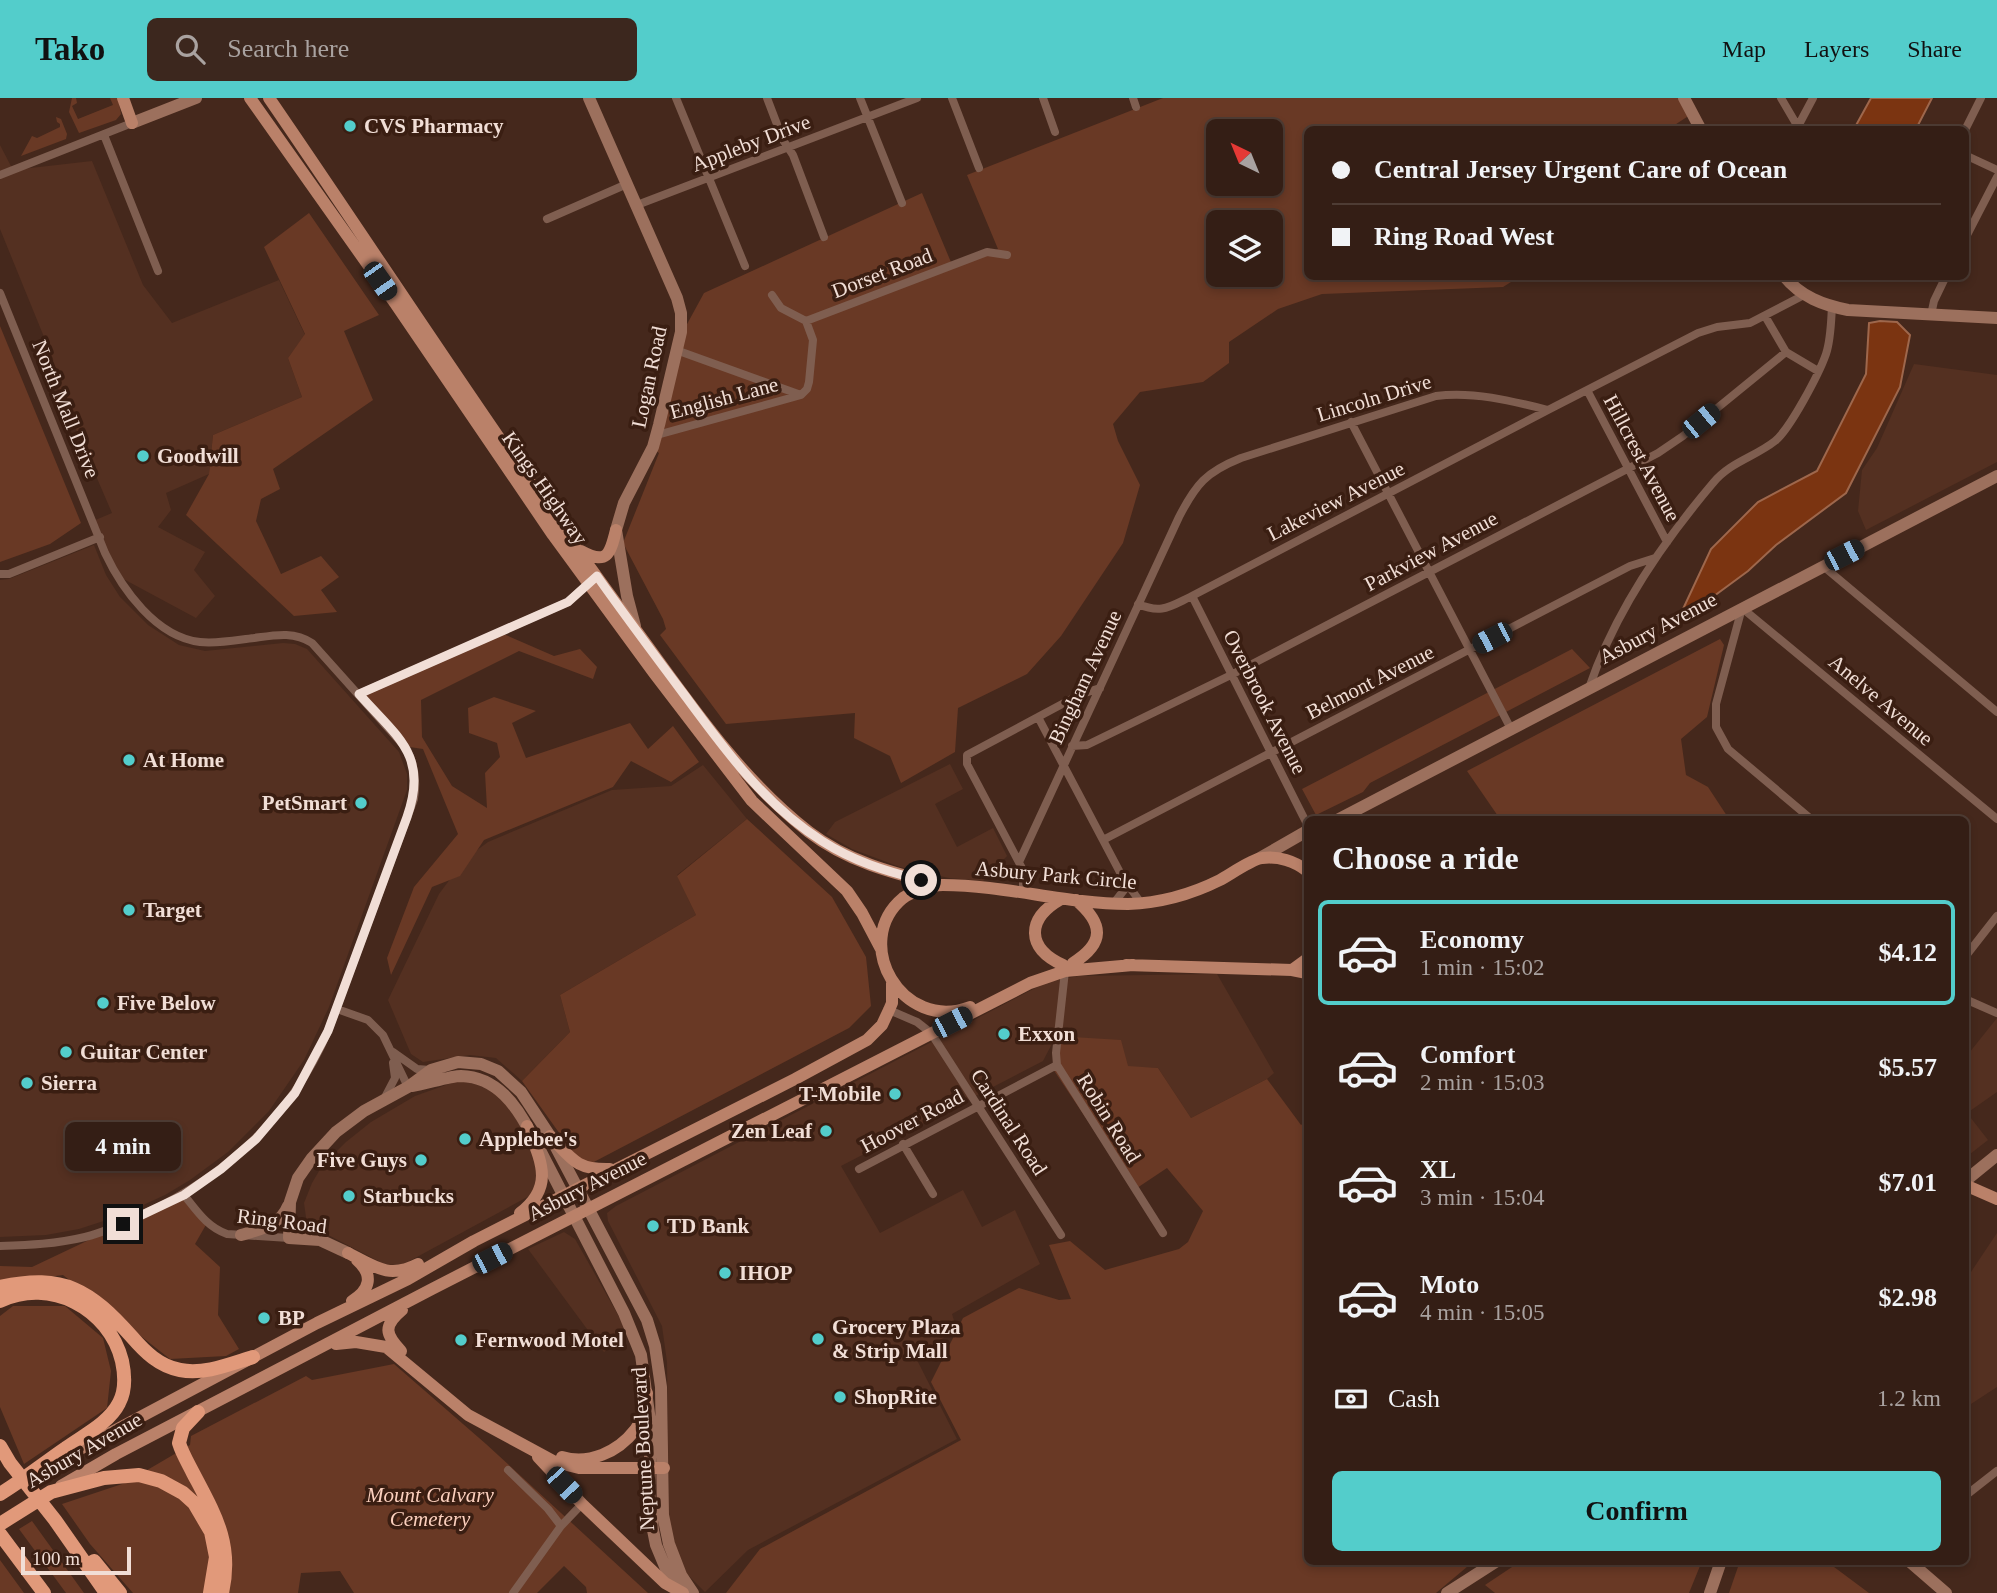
<!DOCTYPE html>
<meta charset="utf-8">
<style>
:root{--surface:#341e15;--page:#3c271e;--text:#f1f3f6;--muted:#a9a2a0;--line:#4e3c34;--accent:#53cdcb}
body{margin:0;font-family:"Times New Roman",serif;background:var(--page);color:var(--text);height:100vh;display:flex;flex-direction:column;font-size:26px;white-space:nowrap}
*{box-sizing:border-box;margin:0}
p{font-size:23px;color:var(--muted)}
.icon{flex:none;width:38px;height:38px;fill:none;stroke:currentColor;stroke-width:2;stroke-linecap:round;stroke-linejoin:round}
.map{position:relative;flex:1;overflow:hidden}
.side{position:absolute;left:1304px;top:718px;width:665px;height:749px;display:flex;flex-direction:column;background:var(--surface);border-radius:10px;box-shadow:0 4px 10px #0003,0 0 0 2px var(--line)}
.side>*{flex:none}
.top-card{position:absolute;left:1304px;top:28px;width:665px;height:154px;border-radius:10px;box-shadow:0 4px 10px #0003,0 0 0 2px var(--line);display:grid;align-content:center;height:154px;padding:0 28px;background:var(--surface)}
.needle{width:46px;rotate:317deg}
.fabs{position:absolute;left:1206px;top:21px;display:grid;gap:14px}
.fabs a{display:grid;place-items:center;width:77px;height:77px;border-radius:10px;background:var(--surface);box-shadow:0 4px 10px #0003,0 0 0 2px var(--line);font-size:35px}
.scale{position:absolute;left:21px;bottom:18px;width:110px;box-sizing:border-box;padding-left:7px;border:4px solid #f1ded6;border-top:0;font-size:19px;line-height:24px;white-space:nowrap;color:#f1ded6;-webkit-text-stroke:5px #3a1e12;paint-order:stroke}
.end{position:absolute;width:32px;height:32px;margin:-16px;border:9px solid #f1ded6;background:#111;box-shadow:0 0 0 4px #111}
.from{border-radius:50%}
.bubble{position:absolute;height:49px;border-radius:10px;background:var(--surface);box-shadow:0 4px 10px #0003,0 0 0 2px var(--line);font-size:23px;font-weight:700;line-height:49px;text-align:center}
.car{position:absolute;width:21px;height:42px;margin:-21px -10px;border-radius:9px;box-shadow:0 0 5px 2px #0007;background:linear-gradient(#222 24%,#8ab4d8 0 40%,#222 0 76%,#8ab4d8 0 86%,#222 0)}
.top-card b{display:flex;align-items:center;gap:24px;height:66px;font-size:26px}
.top-card b+b{border-top:2px solid var(--line)}
.top-card i{width:18px;height:18px;background:var(--text)}
ul{padding:0;list-style:none}
li{display:flex;align-items:center;gap:21px;height:105px;margin:0 14px 10px;padding:0 14px;border:4px solid transparent;border-radius:10px}
li div{flex:1}
li b{display:block;font-size:26px}
li em{font-style:normal;font-weight:700}
li.on{border-color:var(--accent)}
li>.icon{width:63px;height:63px;stroke-width:1.5}
h2{padding:0 28px;font-size:32px;line-height:84px}
.pay{display:flex;align-items:center;gap:18px;height:77px;padding:0 28px;font-size:26px}
.pay p{margin-inline-start:auto}
.primary-button{display:flex;gap:14px;margin-top:auto;padding:14px 28px}
.primary-button a{flex:1;height:80px;border-radius:10px;background:var(--accent);color:#111;font-size:28px;font-weight:700;line-height:80px;text-align:center}
header{display:flex;align-items:center;gap:42px;box-sizing:border-box;height:98px;padding:0 35px;background:var(--accent);color:#111}
header strong{font-size:33px}
nav{display:flex;gap:38px;margin-inline-start:auto;font-size:24px}
.search{width:490px;height:63px;background:var(--page);display:flex;align-items:center;gap:18px;box-sizing:border-box;padding:0 24px;border-radius:10px;color:var(--muted);font-size:26px}
.map>svg:first-child{display:block}
</style>
<header>
<strong>Tako</strong>
<div class="search"><svg class="icon" aria-label="search" viewBox="0 0 24 24"><circle cx="10" cy="10" r="6"/><path d="M15 15l6 6"/></svg>Search here</div>
<nav><a>Map</a><a>Layers</a><a>Share</a></nav>
</header>
<div class="map">
<svg width="1997" height="1495" viewBox="0 0 1997 1495">
<rect width="100%" height="100%" fill="#45281c"/>
<!-- built -->
<path fill="#543021" d="M0,47L13,72L92,63L143,187L172,225L279,182L305,237L288,260L302,299L213,337L209,376L166,395L171,412L158,429L205,454L194,472L215,498L196,520L116,477L93,423L112,415L55,283L53,261L0,131Z
M1914,266L1997,277V364L1866,432L1858,413L1862,372L1877,350Z
M94,447L106,477L120,499L148,527L179,547L205,553L283,545L295,546L307,551L399,654L407,676V692L329,909L304,962L269,1013L228,1054L190,1082L165,1097L119,1118L79,1131L46,1137L0,1139V482L9,481Z
M950,666L963,691L935,706L957,749L993,730L1007,758L983,783L949,780L900,769L852,751L826,736L835,724Z
M703,667L747,721L677,777L696,817L560,897L570,934L522,983L496,960L470,957L423,964L411,956L388,902L439,796L465,761L488,744L612,692L671,688Z
M1217,876L1274,975L1267,981L1191,1020L1158,970L1128,969L1056,938L1043,963L841,1068L880,1135L963,1092L982,1129L1015,1112L1040,1166L952,1216L956,1229L917,1262L957,1341L748,1452L705,1494L683,1472L669,1427L667,1264L662,1228L608,1123L607,1115L616,1108L1047,884L1078,878Z
M1997,920V994L1967,1015L1988,1042L1965,1060V960Z
M460,982L488,990L508,1005L522,1031L536,1065V1086L531,1097L404,1166L389,1167L382,1165L307,1126L304,1105L312,1085L322,1068L346,1044L371,1024L415,998Z
M564,1134L575,1141L622,1224L626,1239L604,1254L528,1151Z
M1997,1135V1289L1971,1306L1965,1303V1183Z"/>
<!-- green -->
<path fill="#693925" fill-rule="evenodd" d="M72,0H76L77,5L72,8L78,21L113,7L110,0H118L121,16L116,22L79,35L69,14Z
M1163,0H1685L1693,15L1667,32H1307V178L1519,179L1503,189L1322,196L1278,211L1229,244V265L1203,284L1140,294L1113,326L1118,343L1140,387L1123,445L1061,538L1027,576L958,610L955,654L901,685L890,658L854,640L855,615L726,626L660,537L666,531L663,521L623,445L659,355L652,350L686,228L704,195L922,95L953,169L998,151L967,77ZM1218,33H1270V86H1218ZM1218,124H1270V177H1218Z
M56,19L61,21L67,36L66,41L21,58L32,38L37,40L60,29V26L57,24Z
M309,115L379,217L344,233L373,302L273,371L280,391L261,401L256,423L281,476L321,458L339,479L321,492L337,514L294,518L186,417L209,376L213,337L302,299L288,260L305,236L264,149Z
M0,228L81,425L50,446L0,464Z
M499,534L554,558L580,551L597,569L593,581L519,553L421,602L422,639L452,688L487,710L485,675L500,659L497,645L469,635L468,610L494,599L536,613L512,625L526,660L630,625L648,651L673,628L699,664L671,684L631,663L613,689L484,742L460,778L432,789L391,877L387,860L414,789L458,736L423,651L403,648L357,595Z
M1720,541L1724,547L1707,619L1681,641L1686,677L1708,689L1729,721H1500L1467,673Z
M1572,551L1590,570L1370,685L1363,694L1316,717L1302,691Z
M747,721L832,799L866,859L871,908L849,930L590,1066L580,1064L522,983L570,934L560,897L696,817L677,778Z
M1056,938L1121,942L1128,968L1158,970L1191,1020L1267,981L1301,1027L1307,1023V1463H1474L1436,1495H726L760,1451L961,1342L931,1284L963,1220L1019,1190L1059,1202L1071,1201L1049,1147L1070,1143L1105,1172L1179,1151L1188,1144L1203,1113L1167,1070L1134,1092L1053,971Z
M186,1096L207,1125L195,1146L220,1169L218,1217L239,1251L226,1258L170,1261L63,1177L0,1186V1168L32,1169Z
M13,1208H65L103,1240L111,1273L107,1310L24,1366L0,1309V1218Z
M394,1266L486,1346L648,1495H587L586,1489L564,1468L537,1495H354L340,1473L301,1475L298,1495H133L90,1446L62,1406L125,1385L190,1347L191,1338L306,1278L312,1282Z
M32,1423L84,1495H66L19,1431Z
M0,1462L24,1495H0Z
M1521,1463H1702L1689,1495H1495L1485,1487Z
M1740,1463H1826L1869,1495H1729Z"/>
<!-- water -->
<path fill="#7b3411" stroke="#9e674c" stroke-width="2" d="M1871,0H1932L1916,31H1854Z
M1880,223L1897,224L1910,237L1900,289L1846,395L1776,447L1748,473L1676,526L1711,451L1758,404L1817,373L1866,276L1869,225Z"/>
<g fill="none" stroke-linecap="round" stroke-linejoin="round">
<!-- street -->
<path stroke="#7f5e50" stroke-width="8" d="M676,0L745,168
M767,0L783,42L793,57L824,139
M860,0L902,105
M952,0L979,70
M1043,0L1055,34
M1133,0L1136,9
M1781,0L1798,29
M1796,32L1813,0
M1965,32L1981,0
M104,37L158,173
M1965,57L1997,72
M0,77L132,25
M637,107L917,0
M547,121L627,86
M1965,141L1997,79
M0,195L105,455C122,491 156,539 200,544C218,546 237,542 254,540C275,537 294,533 312,545L406,650C415,666 417,682 414,701L328,933C292,1018 226,1078 144,1116C125,1125 105,1134 85,1139C56,1146 29,1147 0,1148
M772,197L781,210L806,223
M1931,217L1934,203L1946,178
M1765,218L1786,254L1818,273
M676,252L801,297
M1587,292L1667,444
M1351,324L1511,631
M657,337L801,297L807,291L809,284L813,242L806,223L987,154L1007,157
M1823,468L1997,614
M0,476H9L100,439
M1192,498L1307,726
M1138,506C1161,516 1169,509 1190,499L1548,312
M1589,590C1614,516 1663,444 1713,385C1730,364 1755,359 1775,343C1790,331 1819,276 1826,256C1831,241 1831,224 1832,208
M359,596L568,504L592,482
M1038,619L1123,780L1141,805
M1072,648L1087,647L1231,577L1658,355L1683,338L1786,254
M1811,721L1728,651L1716,629V606L1742,510L1997,721
M1103,742L1630,468L1655,460
M1019,764L1179,419C1196,386 1206,374 1241,360L1436,298C1473,293 1512,303 1548,312L1698,235L1717,229L1750,225L1804,197
M1023,795V772L967,666V657L1079,597L1100,590
M1114,805L1124,792L1123,780
M1965,859L1997,818
M1065,873L1056,955L1057,967L1163,1135
M1965,901L1997,915
M337,911L368,922L383,937L408,989
M889,912L917,924L931,935L1061,1137
M393,954L417,971L430,972
M384,1001L395,980L393,965
M903,1046L933,1096
M859,1071L1057,967
M184,1097C197,1113 207,1129 227,1136L289,1140
M508,1372L548,1411L561,1428
M1965,1398L1997,1373
M513,1495L561,1428L582,1406"/>
<!-- secondary -->
<path stroke="#9c705d" stroke-width="12" d="M589,0L677,200L681,215V234L659,327L653,349L624,405L616,432L627,498L635,528
M1684,0L1701,32
M132,25L196,0
M1784,178C1801,199 1823,207 1848,212L1997,220
M1339,721L1997,378
M1260,760L1307,733
M412,988C426,986 450,978 461,978C497,979 517,1008 531,1036
M540,1052L624,1215L641,1257L651,1330L649,1395L653,1432L656,1447L666,1471L683,1495
M1965,1083L1997,1057
M241,1137C261,1131 280,1128 288,1108
M348,1155L320,1142L289,1140L290,1104L298,1080L312,1060L336,1034L364,1013L408,989L431,972L458,964L481,966L498,973L521,994L550,1038L647,1222L655,1248L661,1289L663,1417L669,1446L681,1477L693,1495
M1909,1463L1946,1495
M1447,1495L1497,1463
M1710,1495L1721,1463"/>
<!-- primary -->
<path stroke="#ba8169" stroke-width="12" d="M123,0L132,25
M250,0L395,205L553,437L654,575L752,703L847,793L862,815L881,851
M269,0C387,172 500,348 624,516C681,592 733,675 809,734C848,764 893,775 940,787
M581,453C607,467 610,457 616,432
M1061,801C1026,821 1026,850 1063,867
M1073,865C1105,845 1104,826 1076,802
M1126,867L1292,872L1307,875
M1292,872L1307,861
M970,909C902,935 850,844 903,800C913,793 931,787 943,787C1005,787 1066,806 1128,806C1161,805 1192,796 1220,782C1231,776 1252,761 1262,760C1278,758 1295,763 1307,773
M550,1038C572,1061 576,1072 610,1071
M1965,1087L1997,1101
M520,1115C555,1088 541,1063 527,1028
M348,1155C375,1169 389,1181 418,1166
M352,1203C370,1192 374,1177 357,1162
M336,1246L356,1244L386,1249L468,1317L555,1364L579,1370H664
M401,1253C385,1236 383,1228 402,1212
M538,1359L582,1406L665,1485L683,1495
M562,1359C589,1367 618,1354 635,1332C643,1321 645,1308 647,1295
M50,1367L317,1225L408,1181L474,1143L795,981L867,942L882,927L889,912L892,905V885
M61,1388L116,1356L432,1191L1030,885L1065,873L1133,867"/>
<!-- highway -->
<path stroke="#e1997a" stroke-width="14" d="M0,1189C64,1175 90,1192 132,1239C145,1254 159,1268 180,1272C204,1277 230,1266 253,1259
M0,1203C50,1179 109,1210 122,1263C125,1277 126,1292 119,1305C109,1325 84,1337 66,1350C44,1365 23,1382 0,1396
M198,1314L183,1330L179,1345C182,1355 188,1365 193,1375C215,1417 233,1446 222,1495
M0,1348L10,1365L55,1422L106,1495
M0,1426L51,1394L104,1380L139,1377L161,1383L183,1395L194,1405L211,1434L216,1459L210,1495
M0,1436L44,1495
M94,1463L120,1495"/>
</g>
<g fill="none" stroke-linecap="round" stroke-linejoin="round">
<!-- route -->
<path stroke="#f1ded6" stroke-width="9" d="M123,1126L184,1097L221,1071L256,1041L295,995L328,933L407,719C429,657 397,639 359,596L568,504L597,478C626,519 656,559 686,599C725,652 765,707 822,743C853,763 885,773 921,782"/>
</g>
<!-- markers -->
<g fill="#53cdcb" stroke="#3a1e12" stroke-width="2.5">
<circle cx="350" cy="28" r="7"/>
<circle cx="143" cy="358" r="7"/>
<circle cx="129" cy="662" r="7"/>
<circle cx="361" cy="705" r="7"/>
<circle cx="129" cy="812" r="7"/>
<circle cx="103" cy="905" r="7"/>
<circle cx="1004" cy="936" r="7"/>
<circle cx="66" cy="954" r="7"/>
<circle cx="27" cy="985" r="7"/>
<circle cx="895" cy="996" r="7"/>
<circle cx="826" cy="1033" r="7"/>
<circle cx="465" cy="1041" r="7"/>
<circle cx="421" cy="1062" r="7"/>
<circle cx="349" cy="1098" r="7"/>
<circle cx="653" cy="1128" r="7"/>
<circle cx="725" cy="1175" r="7"/>
<circle cx="264" cy="1220" r="7"/>
<circle cx="818" cy="1241" r="7"/>
<circle cx="461" cy="1242" r="7"/>
<circle cx="840" cy="1299" r="7"/>
</g>
<g text-anchor="middle" dominant-baseline="central" stroke-width="7" stroke-linejoin="round" paint-order="stroke">
<!-- poi labels -->
<g font-size="21" font-weight="bold" fill="#f1ded6" stroke="#3a1e12" text-anchor="start">
<text x="364" y="28">CVS Pharmacy</text>
<text x="157" y="358">Goodwill</text>
<text x="143" y="662">At Home</text>
<text x="347" y="705" text-anchor="end">PetSmart</text>
<text x="143" y="812">Target</text>
<text x="117" y="905">Five Below</text>
<text x="1018" y="936">Exxon</text>
<text x="80" y="954">Guitar Center</text>
<text x="41" y="985">Sierra</text>
<text x="881" y="996" text-anchor="end">T-Mobile</text>
<text x="812" y="1033" text-anchor="end">Zen Leaf</text>
<text x="479" y="1041">Applebee's</text>
<text x="407" y="1062" text-anchor="end">Five Guys</text>
<text x="363" y="1098">Starbucks</text>
<text x="667" y="1128">TD Bank</text>
<text x="739" y="1175">IHOP</text>
<text x="278" y="1220">BP</text>
<text x="832" y="1229">Grocery Plaza<tspan x="832" dy="24">&amp; Strip Mall</tspan></text>
<text x="475" y="1242">Fernwood Motel</text>
<text x="854" y="1299">ShopRite</text>
</g>
<!-- street labels -->
<g font-size="21" fill="#f1ded6" stroke="#3a1e12">
<text transform="translate(751 45) rotate(-21)">Appleby Drive</text>
<text transform="translate(882 175) rotate(-21)">Dorset Road</text>
<text transform="translate(649 279) rotate(-78)">Logan Road</text>
<text transform="translate(724 300) rotate(-15)">English Lane</text>
<text transform="translate(1374 300) rotate(-17)">Lincoln Drive</text>
<text transform="translate(66 311) rotate(68)">North Mall Drive</text>
<text transform="translate(1642 360) rotate(62)">Hillcrest Avenue</text>
<text transform="translate(545 390) rotate(55)">Kings Highway</text>
<text transform="translate(1336 403) rotate(-27)">Lakeview Avenue</text>
<text transform="translate(1431 453) rotate(-28)">Parkview Avenue</text>
<text transform="translate(1658 530) rotate(-28)">Asbury Avenue</text>
<text transform="translate(1085 579) rotate(-65)">Bingham Avenue</text>
<text transform="translate(1370 584) rotate(-27)">Belmont Avenue</text>
<text transform="translate(1881 602) rotate(40)">Anelve Avenue</text>
<text transform="translate(1265 604) rotate(63)">Overbrook Avenue</text>
<text transform="translate(1056 777) rotate(5)">Asbury Park Circle</text>
<text transform="translate(1109 1020) rotate(58)">Robin Road</text>
<text transform="translate(912 1023) rotate(-28)">Hoover Road</text>
<text transform="translate(1009 1024) rotate(57)">Cardinal Road</text>
<text transform="translate(587 1088) rotate(-27)">Asbury Avenue</text>
<text transform="translate(282 1123) rotate(7)">Ring Road</text>
<text transform="translate(643 1351) rotate(-93)">Neptune Boulevard</text>
<text transform="translate(84 1352) rotate(-30)">Asbury Avenue</text>
</g>
<!-- park labels -->
<g font-size="21" font-style="italic" fill="#fcd0be" stroke="#3a1e12">
<text x="430" y="1397">Mount Calvary<tspan x="430" dy="24">Cemetery</tspan></text>
</g>
</g>
</svg>
<div class="fabs">
<a><svg class="needle" viewBox="-14 -14 28 28"><path d="M0-13l5 13h-10z" fill="#e53935"/><path d="M0 13l5-13h-10z" fill="#a9a2a0"/></svg></a>
<a><svg class="icon" aria-label="layers" viewBox="0 0 24 24"><path d="M12 4l9 5-9 5-9-5zM3 14l9 5 9-5"/></svg></a>
</div>
<div class="scale">100 m</div>
<i class="end from" style="left:921px;top:782px"></i>
<i class="end" style="left:123px;top:1126px"></i>
<div class="bubble" style="left:65px;top:1024px;width:116px">4 min</div>
<i class="car" style="left:380px;top:183px;rotate:145deg"></i>
<i class="car" style="left:1701px;top:323px;rotate:51deg"></i>
<i class="car" style="left:1844px;top:457px;rotate:63deg"></i>
<i class="car" style="left:1492px;top:540px;rotate:243deg"></i>
<i class="car" style="left:952px;top:924px;rotate:63deg"></i>
<i class="car" style="left:492px;top:1160px;rotate:63deg"></i>
<i class="car" style="left:564px;top:1387px;rotate:137deg"></i>
<div class="top-card">
<b><i class="from"></i>Central Jersey Urgent Care of Ocean</b>
<b><i></i>Ring Road West</b>
</div>
<section class="side">
<h2>Choose a ride</h2>
<ul>
<li class="on"><svg class="icon" aria-label="car" viewBox="0 0 24 24"><path d="M5 17H2v-5l4-1 3-4h7l3 4 3 1v5h-3M9 17h6M6 11h13"/><circle cx="7" cy="17" r="2"/><circle cx="17" cy="17" r="2"/></svg><div><b>Economy</b><p>1 min · 15:02</p></div><em>$4.12</em></li>
<li><svg class="icon" aria-label="car" viewBox="0 0 24 24"><path d="M5 17H2v-5l4-1 3-4h7l3 4 3 1v5h-3M9 17h6M6 11h13"/><circle cx="7" cy="17" r="2"/><circle cx="17" cy="17" r="2"/></svg><div><b>Comfort</b><p>2 min · 15:03</p></div><em>$5.57</em></li>
<li><svg class="icon" aria-label="car" viewBox="0 0 24 24"><path d="M5 17H2v-5l4-1 3-4h7l3 4 3 1v5h-3M9 17h6M6 11h13"/><circle cx="7" cy="17" r="2"/><circle cx="17" cy="17" r="2"/></svg><div><b>XL</b><p>3 min · 15:04</p></div><em>$7.01</em></li>
<li><svg class="icon" aria-label="car" viewBox="0 0 24 24"><path d="M5 17H2v-5l4-1 3-4h7l3 4 3 1v5h-3M9 17h6M6 11h13"/><circle cx="7" cy="17" r="2"/><circle cx="17" cy="17" r="2"/></svg><div><b>Moto</b><p>4 min · 15:05</p></div><em>$2.98</em></li>
</ul>
<div class="pay"><svg class="icon" aria-label="cash" viewBox="0 0 24 24"><path d="M3 7h18v10H3z"/><circle cx="12" cy="12" r="2"/></svg>Cash<p>1.2 km</p></div>
<div class="primary-button"><a>Confirm</a></div>
</section>
</div>
